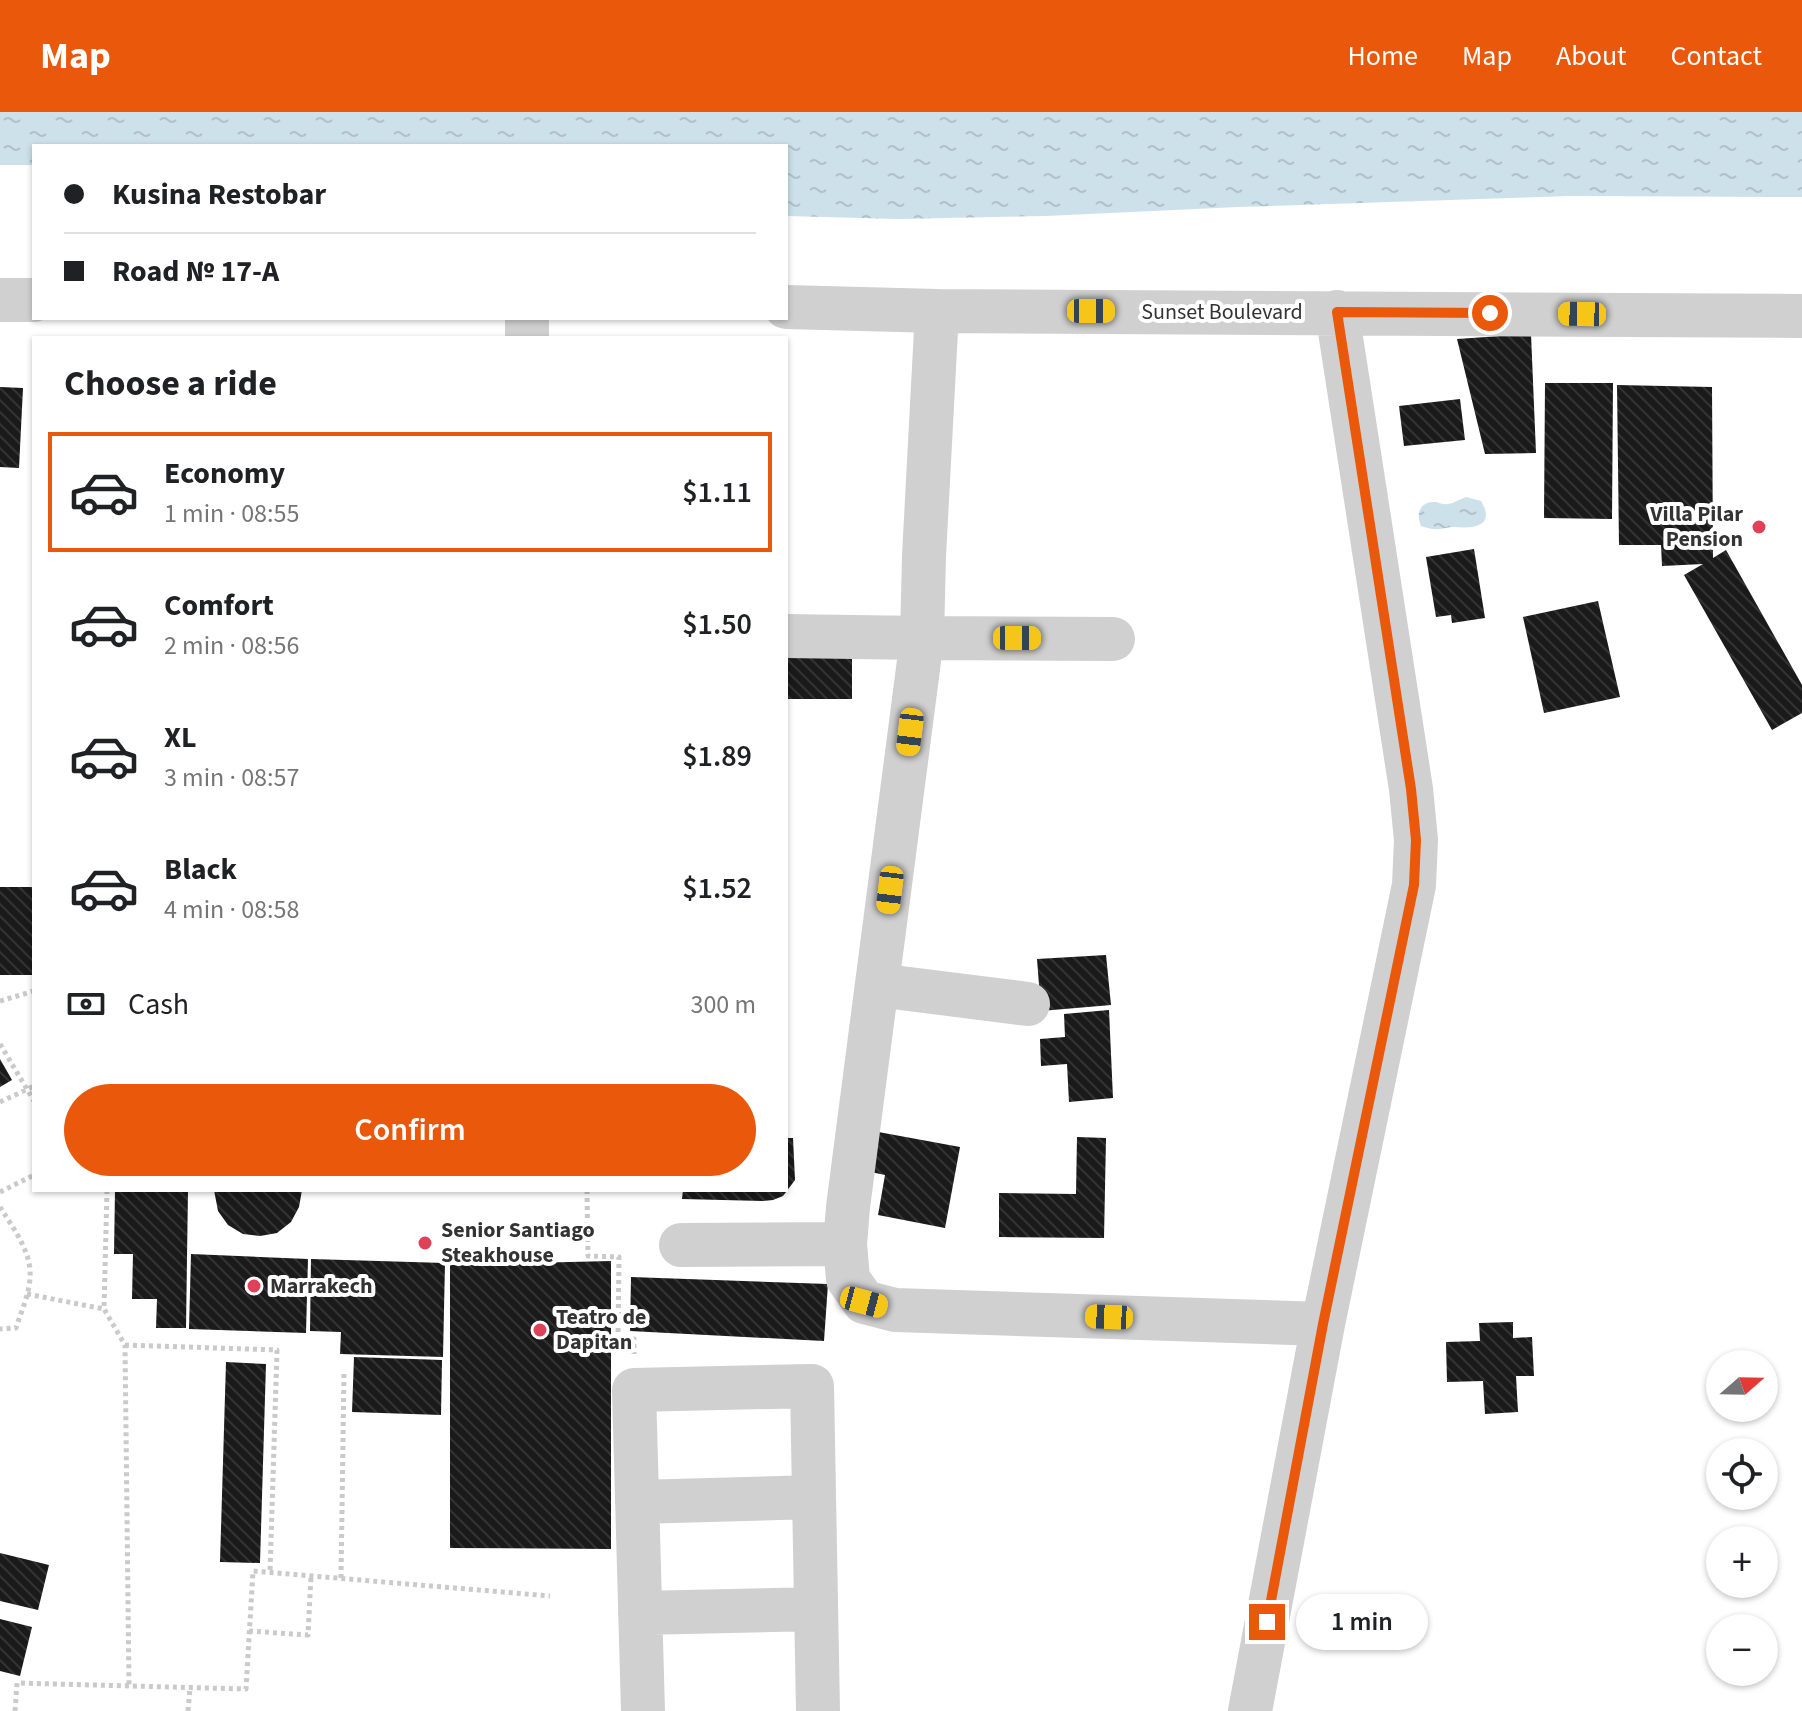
<!DOCTYPE html>
<meta charset="utf-8">
<style>
:root{--surface:#fff;--page:#f2f2f2;--text:#202124;--muted:#757577;--line:#e0e0e0;--accent:#ea580c}
body{margin:0;font-family:"Source Sans 3",sans-serif;background:var(--page);color:var(--text);height:100vh;display:flex;flex-direction:column;font-size:30px;white-space:nowrap}
*{box-sizing:border-box;margin:0}
p{font-size:26px;color:var(--muted)}
.icon{flex:none;width:44px;height:44px;fill:none;stroke:currentColor;stroke-width:2;stroke-linecap:round;stroke-linejoin:round}
.map{position:relative;flex:1;overflow:hidden}
.details{position:absolute;left:32px;top:224px;width:756px;height:856px;display:flex;flex-direction:column;background:var(--surface);border-radius:0px;box-shadow:0 2px 6px #0004}
.details>*{flex:none}
.banner{position:absolute;left:32px;top:32px;width:756px;height:176px;border-radius:0px;box-shadow:0 2px 6px #0004;display:grid;align-content:center;height:176px;padding:0 32px;background:var(--surface)}
.needle{width:52px;rotate:70deg}
.controls{position:absolute;left:1706px;top:1238px;display:grid;gap:16px}
.controls a{display:grid;place-items:center;width:72px;height:72px;border-radius:50%;background:var(--surface);box-shadow:0 2px 6px #0004;font-size:40px}
.end{position:absolute;width:36px;height:36px;margin:-18px;border:10px solid #ea580c;background:#fff;box-shadow:0 0 0 4px #fff}
.from{border-radius:50%}
.bubble{position:absolute;height:56px;border-radius:28px;background:var(--surface);box-shadow:0 2px 6px #0004;font-size:26px;font-weight:600;line-height:56px;text-align:center}
.car{position:absolute;width:24px;height:48px;margin:-24px -12px;border-radius:10px;box-shadow:0 0 6px 2px #0007;background:linear-gradient(#f5c518 24%,#345 0 40%,#f5c518 0 76%,#345 0 86%,#f5c518 0)}
.banner b{display:flex;align-items:center;gap:28px;height:76px;font-size:30px}
.banner b+b{border-top:2px solid var(--line)}
.banner i{width:20px;height:20px;background:var(--text)}
ul{padding:0;list-style:none}
li{display:flex;align-items:center;gap:24px;height:120px;margin:0 16px 12px;padding:0 16px;border:4px solid transparent;border-radius:0px}
li div{flex:1}
li b{display:block;font-size:30px}
li em{font-style:normal;font-weight:600}
li.current{border-color:var(--accent)}
li>.icon{width:72px;height:72px;stroke-width:1.5}
h2{padding:0 32px;font-size:36px;line-height:96px}
.pay{display:flex;align-items:center;gap:20px;height:88px;padding:0 32px;font-size:30px}
.pay p{margin-inline-start:auto}
.action{display:flex;gap:16px;margin-top:auto;padding:16px 32px}
.action a{flex:1;height:92px;border-radius:48px;background:var(--accent);color:#fff;font-size:32px;font-weight:600;line-height:92px;text-align:center}
header{display:flex;align-items:center;gap:48px;box-sizing:border-box;height:112px;padding:0 40px;background:var(--accent);color:#fff}
header strong{font-size:38px}
nav{display:flex;gap:44px;margin-inline-start:auto;font-size:28px}
.map>svg:first-child{display:block}
</style>
<header>
<strong>Map</strong>
<nav><a>Home</a><a>Map</a><a>About</a><a>Contact</a></nav>
</header>
<div class="map">
<svg width="1802" height="1599" viewBox="0 0 1802 1599">
<defs>
<pattern id="water-ripples" width="26" height="14" patternUnits="userSpaceOnUse" patternTransform="scale(2)"><rect width="26" height="14" fill="#cde1ea"/><path d="M2 4q2-2 4 0t4 0M15 11q2-2 4 0t4 0" fill="none" stroke="#b0c2c9"/></pattern>
<pattern id="building-back-hatch" width="6" height="6" patternUnits="userSpaceOnUse" patternTransform="scale(2)"><rect width="6" height="6" fill="#1a1a1a"/><path d="M-1 5l2 2M0 0l6 6M5-1l2 2" fill="none" stroke="#333"/></pattern>
</defs>
<rect width="100%" height="100%" fill="#fff"/>
<!-- water -->
<path fill="url(#water-ripples)" d="M0,0H1802V85L1571,84L1238,95L1046,104L899,107L786,104V34H34V53H0Z
M1466,385L1481,389C1496,414 1474,417 1454,415C1448,415 1441,418 1434,417C1430,417 1425,415 1421,414C1416,403 1419,390 1434,390C1440,390 1441,393 1447,392C1453,392 1460,387 1466,385Z"/>
<!-- building -->
<path fill="url(#building-back-hatch)" d="M1531,222L1536,341L1485,342L1457,227Z
M1545,271H1613L1612,407L1544,406Z
M1617,273L1712,275L1713,446L1726,438L1802,573V601L1772,618L1684,463L1703,452L1662,454L1661,433H1619Z
M0,275L23,276L19,356L0,355Z
M1460,287L1465,328L1404,334L1399,294Z
M1474,437L1485,506L1452,511L1451,503L1436,505L1426,445Z
M1598,489L1620,585L1544,601L1523,505Z
M786,536H852V587H786Z
M0,775H34V863H0Z
M1106,843L1111,893L1041,899L1037,847Z
M1109,898L1113,986L1069,990L1067,952L1041,954L1040,927L1065,925L1064,902Z
M0,947L12,968L0,975Z
M873,1019L960,1035L945,1116L878,1103L885,1063L866,1059Z
M1077,1025L1106,1026L1104,1126L999,1125V1081L1076,1082Z
M786,1026H793L795,1068L783,1084L773,1088L763,1089L682,1087L683,1078H786Z
M115,1078H188L186,1216H156L157,1187H132L133,1142H114Z
M214,1078H302L299,1095L291,1110L277,1121L260,1124L243,1122L228,1113L218,1099Z
M191,1142L308,1147L306,1221L189,1217Z
M311,1147L445,1151L443,1245L340,1242L341,1220L310,1219Z
M611,1149V1437L450,1436V1153Z
M631,1165L828,1172L824,1229L630,1219Z
M1513,1210V1226L1532,1225L1534,1264H1516L1518,1300L1485,1302L1483,1269L1447,1270L1446,1230L1480,1229L1479,1211Z
M354,1245L442,1248L441,1303L352,1300Z
M226,1250L266,1252L260,1451L220,1450Z
M0,1441L49,1453L38,1498L0,1489Z
M0,1507L32,1515L20,1564L0,1559Z"/>
<g fill="none" stroke-linecap="round" stroke-linejoin="round">
<!-- path -->
<path stroke="#cacaca" stroke-width="5" stroke-dasharray="4 4" stroke-linecap="butt" d="M0,889L34,879
M0,932L34,989
M0,990L34,974
M107,1078L104,1197L125,1233L129,1574
M587,1078L588,1144L619,1145L618,1227H634V1242
M0,1080L34,1063
M0,1095C13,1116 32,1140 30,1166C29,1183 21,1200 16,1216L0,1217
M27,1182L104,1197
M125,1233L277,1238L270,1460
M341,1466L344,1260
M249,1519L308,1523L311,1464
M15,1599L17,1571L246,1577L253,1459L550,1484
M188,1599L190,1576"/>
<!-- minor -->
<path stroke="#d0d0d0" stroke-width="44" d="M0,188H34
M786,195L937,199L1802,204
M527,226V206
M786,524L922,526L924,444L937,199
M1113,527L922,526L848,1095L845,1132L848,1167L864,1190L895,1198L1323,1212
M877,873L1028,892
M681,1133L845,1132
M637,1390L814,1385
M640,1501L816,1497
M643,1599L634,1278L812,1274L818,1599
M1250,1599L1323,1212L1414,773L1416,728L1411,677L1337,200"/>
</g>
<g fill="none" stroke-linecap="round" stroke-linejoin="round">
<!-- route -->
<path stroke="#ea580c" stroke-width="10" d="M1267,1510L1323,1212L1414,773L1416,728L1411,677L1337,200L1490,201"/>
</g>
<!-- markers -->
<g fill="#dd4259" stroke="#fff" stroke-width="3">
<circle cx="1759" cy="415" r="8"/>
<circle cx="425" cy="1131" r="8"/>
<circle cx="254" cy="1174" r="8"/>
<circle cx="540" cy="1218" r="8"/>
</g>
<g text-anchor="middle" dominant-baseline="central" stroke-width="8" stroke-linejoin="round" paint-order="stroke">
<!-- street labels -->
<g font-size="22" fill="#333" stroke="#fff">
<text x="1222" y="200">Sunset Boulevard</text>
</g>
<!-- poi labels -->
<g font-size="22" font-weight="bold" fill="#333" stroke="#fff" text-anchor="start">
<text x="1743" y="402" text-anchor="end">Villa Pilar<tspan x="1743" dy="25">Pension</tspan></text>
<text x="441" y="1118">Senior Santiago<tspan x="441" dy="25">Steakhouse</tspan></text>
<text x="270" y="1174">Marrakech</text>
<text x="556" y="1205">Teatro de<tspan x="556" dy="25">Dapitan</tspan></text>
</g>
</g>
</svg>
<div class="controls">
<a><svg class="needle" viewBox="-14 -14 28 28"><path d="M0-13l5 13h-10z" fill="#e53935"/><path d="M0 13l5-13h-10z" fill="#757577"/></svg></a>
<a><svg class="icon" aria-label="locate" viewBox="0 0 24 24"><circle cx="12" cy="12" r="6"/><path d="M12 2v4M12 18v4M2 12h4M18 12h4"/></svg></a>
<a>+</a>
<a>−</a>
</div>
<i class="end from" style="left:1490px;top:201px"></i>
<i class="end" style="left:1267px;top:1510px"></i>
<div class="bubble" style="left:1296px;top:1482px;width:132px">1 min</div>
<i class="car" style="left:1091px;top:199px;rotate:90deg"></i>
<i class="car" style="left:1582px;top:202px;rotate:271deg"></i>
<i class="car" style="left:1017px;top:526px;rotate:90deg"></i>
<i class="car" style="left:910px;top:620px;rotate:187deg"></i>
<i class="car" style="left:890px;top:778px;rotate:187deg"></i>
<i class="car" style="left:864px;top:1190px;rotate:105deg"></i>
<i class="car" style="left:1109px;top:1205px;rotate:272deg"></i>
<div class="banner">
<b><i class="from"></i>Kusina Restobar</b>
<b><i></i>Road № 17-A</b>
</div>
<section class="details">
<h2>Choose a ride</h2>
<ul>
<li class="current"><svg class="icon" aria-label="car" viewBox="0 0 24 24"><path d="M5 17H2v-5l4-1 3-4h7l3 4 3 1v5h-3M9 17h6M6 11h13"/><circle cx="7" cy="17" r="2"/><circle cx="17" cy="17" r="2"/></svg><div><b>Economy</b><p>1 min · 08:55</p></div><em>$1.11</em></li>
<li><svg class="icon" aria-label="car" viewBox="0 0 24 24"><path d="M5 17H2v-5l4-1 3-4h7l3 4 3 1v5h-3M9 17h6M6 11h13"/><circle cx="7" cy="17" r="2"/><circle cx="17" cy="17" r="2"/></svg><div><b>Comfort</b><p>2 min · 08:56</p></div><em>$1.50</em></li>
<li><svg class="icon" aria-label="car" viewBox="0 0 24 24"><path d="M5 17H2v-5l4-1 3-4h7l3 4 3 1v5h-3M9 17h6M6 11h13"/><circle cx="7" cy="17" r="2"/><circle cx="17" cy="17" r="2"/></svg><div><b>XL</b><p>3 min · 08:57</p></div><em>$1.89</em></li>
<li><svg class="icon" aria-label="car" viewBox="0 0 24 24"><path d="M5 17H2v-5l4-1 3-4h7l3 4 3 1v5h-3M9 17h6M6 11h13"/><circle cx="7" cy="17" r="2"/><circle cx="17" cy="17" r="2"/></svg><div><b>Black</b><p>4 min · 08:58</p></div><em>$1.52</em></li>
</ul>
<div class="pay"><svg class="icon" aria-label="cash" viewBox="0 0 24 24"><path d="M3 7h18v10H3z"/><circle cx="12" cy="12" r="2"/></svg>Cash<p>300 m</p></div>
<div class="action"><a>Confirm</a></div>
</section>
</div>
